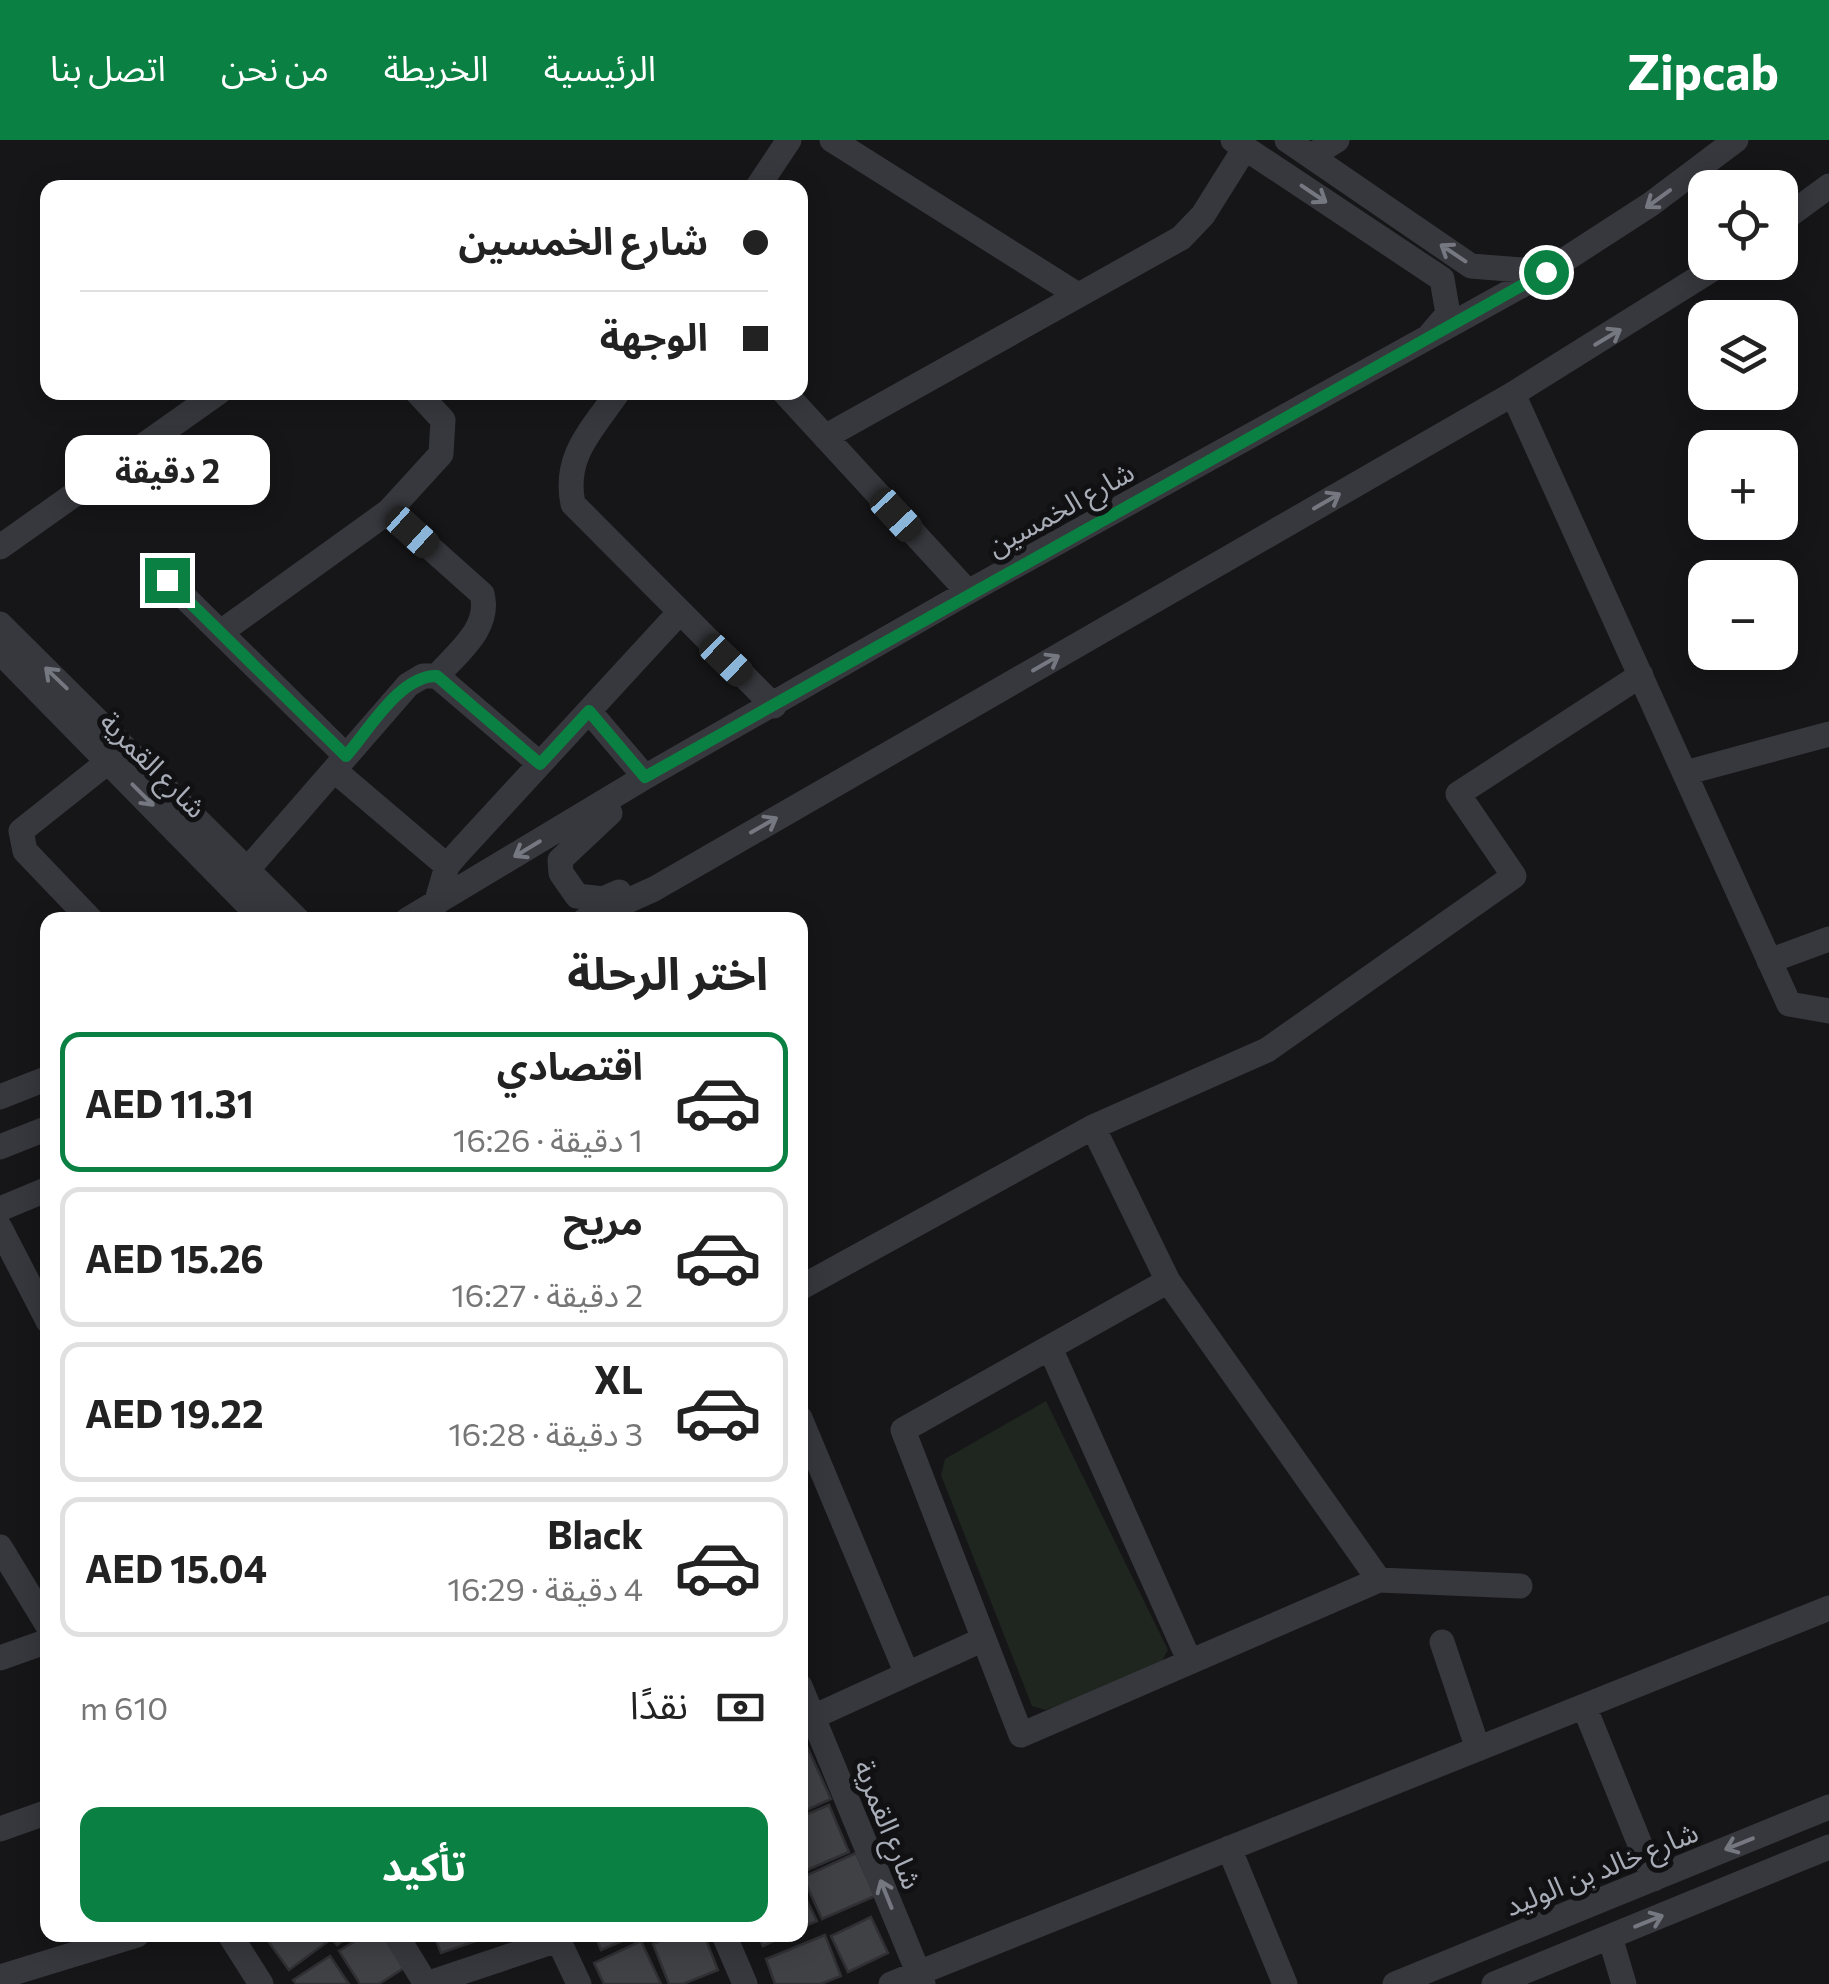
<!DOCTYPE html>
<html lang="ar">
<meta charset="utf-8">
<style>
:root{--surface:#fff;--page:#f2f2f2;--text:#222;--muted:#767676;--line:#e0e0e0;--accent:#0b8043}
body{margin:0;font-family:Commissioner,"Noto Sans Arabic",sans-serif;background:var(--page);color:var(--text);direction:rtl;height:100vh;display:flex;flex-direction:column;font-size:38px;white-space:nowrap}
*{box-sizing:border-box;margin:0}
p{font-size:32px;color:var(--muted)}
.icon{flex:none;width:55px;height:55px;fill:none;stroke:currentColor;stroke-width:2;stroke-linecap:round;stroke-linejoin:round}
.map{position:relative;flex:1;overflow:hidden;direction:ltr}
.side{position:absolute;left:40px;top:772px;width:768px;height:1030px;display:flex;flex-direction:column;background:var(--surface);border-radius:20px;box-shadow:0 5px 25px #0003;direction:rtl}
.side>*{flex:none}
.hud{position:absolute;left:40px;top:40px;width:768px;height:220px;border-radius:20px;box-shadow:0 5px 25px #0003;direction:rtl;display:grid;align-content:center;height:220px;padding:0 40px;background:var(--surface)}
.buttons{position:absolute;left:1688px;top:30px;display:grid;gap:20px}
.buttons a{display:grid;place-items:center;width:110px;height:110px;border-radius:20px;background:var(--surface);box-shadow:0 5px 25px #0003;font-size:50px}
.end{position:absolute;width:45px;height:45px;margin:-22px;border:12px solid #0b8043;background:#fff;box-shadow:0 0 0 5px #fff}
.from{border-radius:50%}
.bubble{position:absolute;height:70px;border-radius:20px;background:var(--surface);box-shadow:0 5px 25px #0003;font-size:32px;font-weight:700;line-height:70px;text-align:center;direction:rtl}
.car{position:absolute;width:30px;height:60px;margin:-30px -15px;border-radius:12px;box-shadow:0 0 8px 2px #0007;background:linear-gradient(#222 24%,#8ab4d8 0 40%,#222 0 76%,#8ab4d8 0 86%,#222 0)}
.hud b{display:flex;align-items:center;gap:35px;height:95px;font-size:38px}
.hud b+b{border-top:2px solid var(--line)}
.hud i{width:25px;height:25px;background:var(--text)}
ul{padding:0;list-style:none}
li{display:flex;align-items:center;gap:30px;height:140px;margin:0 20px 15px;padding:0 20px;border:5px solid var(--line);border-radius:20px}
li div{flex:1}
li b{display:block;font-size:38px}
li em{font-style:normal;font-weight:700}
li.current{border-color:var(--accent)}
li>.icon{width:90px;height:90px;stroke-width:1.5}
h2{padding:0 40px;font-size:45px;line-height:120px}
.pay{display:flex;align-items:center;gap:25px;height:110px;padding:0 40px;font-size:38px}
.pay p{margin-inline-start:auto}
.action{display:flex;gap:20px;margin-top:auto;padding:20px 40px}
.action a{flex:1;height:115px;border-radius:20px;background:var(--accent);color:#fff;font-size:40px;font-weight:700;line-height:115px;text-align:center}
header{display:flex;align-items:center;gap:60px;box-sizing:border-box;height:140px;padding:0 50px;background:var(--accent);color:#fff}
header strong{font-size:48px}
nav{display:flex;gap:55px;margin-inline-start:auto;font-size:35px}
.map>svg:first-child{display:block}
</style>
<header>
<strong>Zipcab</strong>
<nav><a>الرئيسية</a><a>الخريطة</a><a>من نحن</a><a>اتصل بنا</a></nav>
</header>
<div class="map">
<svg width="1829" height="1844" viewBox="0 0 1829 1844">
<rect width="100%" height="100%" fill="#161618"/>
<!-- green -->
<path fill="#1e261f" d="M1046,1261L1168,1510L1157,1530L1045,1570L1032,1566L941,1335L945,1319Z"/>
<!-- building -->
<path fill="#404145" stroke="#303034" stroke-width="2.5" d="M800,1591L831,1659L800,1673Z
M829,1665L849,1712L800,1733V1677Z
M856,1713L875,1756L822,1779L803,1737Z
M800,1746L817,1781L800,1788Z
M871,1777L888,1813L848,1832L831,1796Z
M275,1795H322L327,1802L289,1830L268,1801Z
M329,1795H351L337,1805Z
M365,1795H384L404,1828L379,1844H360L339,1811Z
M434,1795H493L441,1813Z
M595,1795H636L601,1810Z
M675,1795H704L718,1830L683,1844H669L653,1804Z
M758,1795H786L763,1806Z
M825,1795L841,1836L821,1844H775L766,1819Z
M641,1801L661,1844H604L594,1823Z
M330,1816L349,1844H296L293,1840Z"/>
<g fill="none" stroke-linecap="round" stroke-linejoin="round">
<!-- minor -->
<path stroke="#37383d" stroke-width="25" d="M832,0L1078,155
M1233,0L1442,139L1448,174L1430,195
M1287,0L1471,126L1546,132
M1311,16L1337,0
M757,48L789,0
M1780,82L1829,46
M618,252C592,290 563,316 573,364L774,566
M784,252L968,452
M1513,254L1789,864L1829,871
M825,297L1181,98L1203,75L1245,8
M389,371L482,454C491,488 458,512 437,536
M0,407L219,252
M167,440L346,616
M0,484L298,780
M221,492L389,371L441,314L443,280L417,252
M0,512L263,780
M589,571L645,637
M334,630L447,726
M1685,633L1829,594
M610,673L560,720L561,733L577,756L603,759L619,752
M248,729L408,545L423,536H437L540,624
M436,764L447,726L458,713L679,473
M91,780L25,711L21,691L109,621
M407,780L645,637L968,452L1546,132L1651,64L1736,0
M585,780L654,749L1513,254L1724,122
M1769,821L1829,799
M0,957L48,938
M1093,987L1168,1141L1379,1440L1520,1446
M0,1007L48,988
M0,1069L48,1049
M0,1088L48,1181
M1168,1141L903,1290L1021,1595L1379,1440
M800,1148L1093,987L1267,910L1514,736L1458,654L1641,535
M1050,1208L1190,1522
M800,1278L907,1534
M0,1407L48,1486
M1442,1502L1478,1609
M0,1518L48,1501
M800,1546L923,1844
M1584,1566L1654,1739
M813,1577L984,1499
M0,1689L48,1672
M1229,1708L1285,1844
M230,1795L261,1844
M396,1795L426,1844L558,1800
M556,1795L579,1844
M724,1795L745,1844
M1610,1797L1624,1844
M0,1837L137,1795
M891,1844L1829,1468
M1395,1844L1829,1667
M1494,1844L1829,1707"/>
</g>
<!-- one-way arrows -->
<defs><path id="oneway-shaft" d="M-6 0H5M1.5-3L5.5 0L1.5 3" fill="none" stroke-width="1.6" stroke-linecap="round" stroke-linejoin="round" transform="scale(2.5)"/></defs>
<g stroke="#757881">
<use href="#oneway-shaft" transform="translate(1314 54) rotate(34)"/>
<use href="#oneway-shaft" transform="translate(1658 59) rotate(144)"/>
<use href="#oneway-shaft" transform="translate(1453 113) rotate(-146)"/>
<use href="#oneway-shaft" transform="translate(1608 197) rotate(-31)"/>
<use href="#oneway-shaft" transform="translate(1327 361) rotate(-30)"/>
<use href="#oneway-shaft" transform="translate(1046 523) rotate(-30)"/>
<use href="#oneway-shaft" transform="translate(56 538) rotate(-136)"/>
<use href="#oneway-shaft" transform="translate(143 655) rotate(45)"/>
<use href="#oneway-shaft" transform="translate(764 685) rotate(-30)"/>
<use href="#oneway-shaft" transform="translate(527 709) rotate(149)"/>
<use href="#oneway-shaft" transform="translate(1739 1704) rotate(158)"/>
<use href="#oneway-shaft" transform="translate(886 1754) rotate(-112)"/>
<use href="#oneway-shaft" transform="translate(1649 1781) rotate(-22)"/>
</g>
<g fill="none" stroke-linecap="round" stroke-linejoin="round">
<!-- route -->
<path stroke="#0b8043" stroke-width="12" d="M167,440L346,616C369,590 400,535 437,536L540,624L589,571L645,637L1546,132"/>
</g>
<g text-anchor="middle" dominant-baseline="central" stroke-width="10" stroke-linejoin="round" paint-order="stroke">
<!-- street labels -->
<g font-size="28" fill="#a8adb8" stroke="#111113">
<text transform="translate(1060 368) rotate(-29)">شارع الخمسين</text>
<text transform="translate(154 624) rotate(45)">شارع القمرية</text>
<text transform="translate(889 1684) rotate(68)">شارع القمرية</text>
<text transform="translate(1601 1728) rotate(-22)">شارع خالد بن الوليد</text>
</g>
</g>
</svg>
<div class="buttons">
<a><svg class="icon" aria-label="locate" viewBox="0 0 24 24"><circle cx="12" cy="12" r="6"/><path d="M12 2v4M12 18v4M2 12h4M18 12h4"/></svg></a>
<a><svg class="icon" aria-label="layers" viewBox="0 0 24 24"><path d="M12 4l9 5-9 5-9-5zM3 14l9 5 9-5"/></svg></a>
<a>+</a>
<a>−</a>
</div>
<i class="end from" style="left:1546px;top:132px"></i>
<i class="end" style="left:167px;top:440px"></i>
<div class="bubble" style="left:65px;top:295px;width:205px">2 دقيقة</div>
<i class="car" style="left:896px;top:375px;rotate:137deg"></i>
<i class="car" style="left:412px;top:392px;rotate:132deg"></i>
<i class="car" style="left:726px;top:520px;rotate:134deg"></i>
<div class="hud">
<b><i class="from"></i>شارع الخمسين</b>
<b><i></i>الوجهة</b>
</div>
<section class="side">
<h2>اختر الرحلة</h2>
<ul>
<li class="current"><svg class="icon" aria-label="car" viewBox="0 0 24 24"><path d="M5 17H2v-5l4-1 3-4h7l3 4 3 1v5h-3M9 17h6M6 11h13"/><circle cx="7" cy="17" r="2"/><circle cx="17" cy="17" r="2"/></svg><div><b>اقتصادي</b><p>1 دقيقة · 16:26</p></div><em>AED 11.31</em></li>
<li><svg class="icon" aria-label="car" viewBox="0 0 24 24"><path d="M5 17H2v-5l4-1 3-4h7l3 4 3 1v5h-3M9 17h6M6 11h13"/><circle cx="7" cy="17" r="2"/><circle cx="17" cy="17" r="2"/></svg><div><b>مريح</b><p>2 دقيقة · 16:27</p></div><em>AED 15.26</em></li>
<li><svg class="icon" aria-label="car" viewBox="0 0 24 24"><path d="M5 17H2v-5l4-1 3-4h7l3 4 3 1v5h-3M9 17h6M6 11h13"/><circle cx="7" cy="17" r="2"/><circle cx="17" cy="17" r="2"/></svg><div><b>XL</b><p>3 دقيقة · 16:28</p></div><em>AED 19.22</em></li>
<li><svg class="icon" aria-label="car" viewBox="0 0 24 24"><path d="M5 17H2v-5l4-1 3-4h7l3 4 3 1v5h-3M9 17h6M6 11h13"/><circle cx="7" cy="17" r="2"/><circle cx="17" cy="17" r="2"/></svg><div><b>Black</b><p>4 دقيقة · 16:29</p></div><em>AED 15.04</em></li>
</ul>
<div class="pay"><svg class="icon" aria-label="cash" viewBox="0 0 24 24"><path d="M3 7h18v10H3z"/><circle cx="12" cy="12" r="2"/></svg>نقدًا<p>610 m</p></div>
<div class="action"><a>تأكيد</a></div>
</section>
</div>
